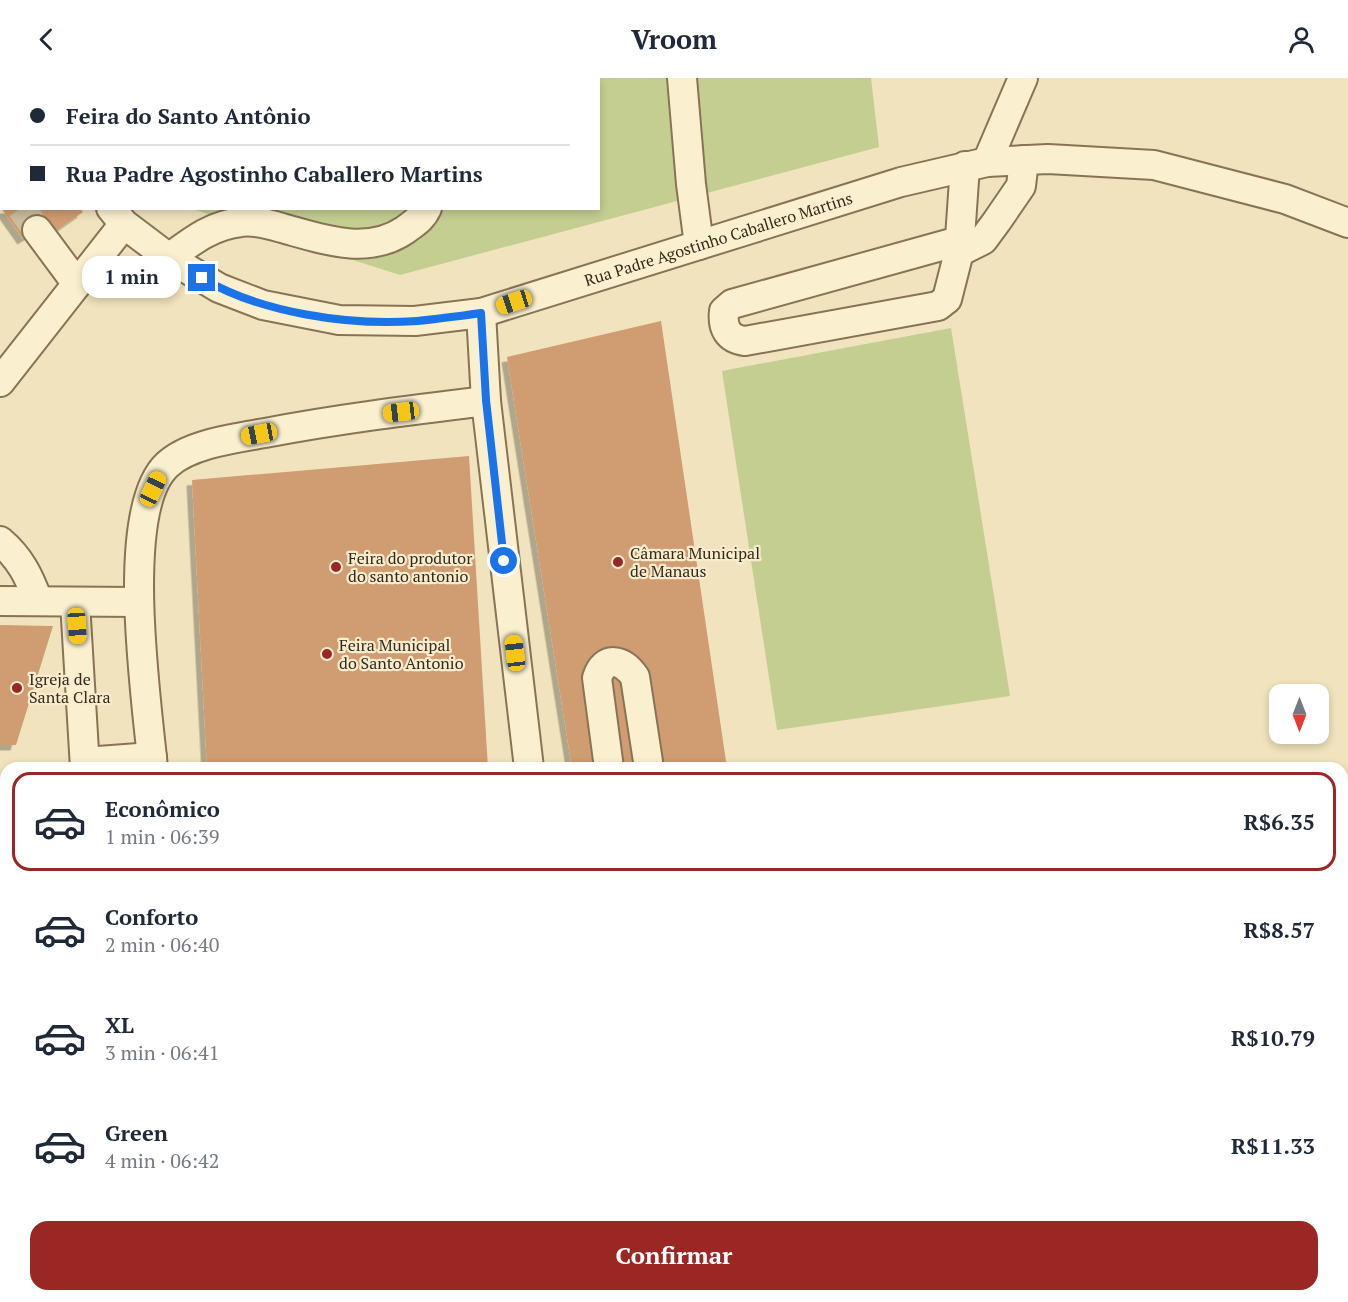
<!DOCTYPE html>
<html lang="pt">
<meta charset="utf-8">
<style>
:root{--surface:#fff;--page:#f2f2f3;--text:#1f2937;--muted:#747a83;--line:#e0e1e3;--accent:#9a2723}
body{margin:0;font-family:"PT Serif",serif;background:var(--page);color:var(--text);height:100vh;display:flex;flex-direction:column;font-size:22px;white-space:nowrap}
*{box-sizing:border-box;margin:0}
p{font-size:20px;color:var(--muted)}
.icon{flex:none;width:33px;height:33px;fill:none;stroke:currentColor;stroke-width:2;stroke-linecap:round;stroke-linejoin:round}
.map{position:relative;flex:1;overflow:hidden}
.details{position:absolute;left:0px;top:684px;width:1348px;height:540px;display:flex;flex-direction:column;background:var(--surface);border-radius:18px 18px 0 0;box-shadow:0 3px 9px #0003}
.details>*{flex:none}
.banner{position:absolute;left:0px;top:0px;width:600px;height:132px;box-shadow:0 3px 9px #0003;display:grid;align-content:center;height:132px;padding:0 30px;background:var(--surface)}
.needle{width:39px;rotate:180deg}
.buttons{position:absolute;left:1269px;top:606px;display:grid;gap:12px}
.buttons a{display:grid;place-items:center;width:60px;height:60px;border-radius:12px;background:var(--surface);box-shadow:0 3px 9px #0003;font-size:30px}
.end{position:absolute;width:27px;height:27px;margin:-14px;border:8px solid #1a73e8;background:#fff;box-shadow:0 0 0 3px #fff}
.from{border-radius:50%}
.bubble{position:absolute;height:42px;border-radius:18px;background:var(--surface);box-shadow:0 3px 9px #0003;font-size:20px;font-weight:700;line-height:42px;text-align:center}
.car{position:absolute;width:18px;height:36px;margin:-18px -9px;border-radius:8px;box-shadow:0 0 4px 2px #0007;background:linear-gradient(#f5c518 24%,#345 0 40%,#f5c518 0 76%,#345 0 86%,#f5c518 0)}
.banner b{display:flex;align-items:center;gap:21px;height:57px;font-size:22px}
.banner b+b{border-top:2px solid var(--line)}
.banner i{width:15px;height:15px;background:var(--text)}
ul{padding:10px 0 0;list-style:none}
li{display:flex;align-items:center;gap:18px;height:99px;margin:0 12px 9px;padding:0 18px;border:3px solid transparent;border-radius:18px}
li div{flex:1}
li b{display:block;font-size:22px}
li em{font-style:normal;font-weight:700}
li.current{border-color:var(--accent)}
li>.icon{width:54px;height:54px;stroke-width:1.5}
.cta{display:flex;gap:12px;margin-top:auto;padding:12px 30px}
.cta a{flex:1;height:69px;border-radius:18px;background:var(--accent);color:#fff;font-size:24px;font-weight:700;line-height:69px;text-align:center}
header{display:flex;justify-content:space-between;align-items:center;height:78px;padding:0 30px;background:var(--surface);font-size:27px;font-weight:700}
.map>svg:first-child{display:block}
</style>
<header><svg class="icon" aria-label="back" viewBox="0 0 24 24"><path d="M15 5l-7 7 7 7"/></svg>Vroom<svg class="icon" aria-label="person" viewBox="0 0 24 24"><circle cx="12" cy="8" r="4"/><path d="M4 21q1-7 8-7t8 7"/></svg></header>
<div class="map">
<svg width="1348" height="1224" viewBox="0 0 1348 1224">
<defs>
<filter id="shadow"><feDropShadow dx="-5.5" dy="5.5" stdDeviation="0" flood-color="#0004"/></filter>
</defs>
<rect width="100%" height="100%" fill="#f0e3bd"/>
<!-- green -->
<path fill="#c4ce91" d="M140,0H871L879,69L400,197L192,131L598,130V2Z
M951,250L1010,618L777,652L722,293Z"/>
<!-- building -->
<path fill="#d09c71" filter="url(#shadow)" d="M1,130H80L83,134L50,157L43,149L23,161Z
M661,243L727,690H572L507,279Z
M469,378L488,690H207L192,402Z
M0,547L53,548L16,667H0Z
M1342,858H1348V874L1342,875Z
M1348,877V891H1342V878Z
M1348,901V914L1342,915V902Z
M1342,942H1344L1346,964H1342Z
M1348,970V1003L1342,1004V971Z
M1342,1012H1348V1043H1342Z
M1345,1047H1348V1081H1345Z
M0,1068H5V1086H0Z
M0,1163H5L6,1187L0,1188Z
M1342,1197H1348V1217H1342Z
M135,1218H154L155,1224H136Z
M318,1218H354V1223L319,1224Z
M991,1218H1021V1224H991Z
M1033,1218H1064V1224H1034Z
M1065,1218H1095L1096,1224H1065Z
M1096,1218H1127V1224H1097Z
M1129,1218H1159V1224H1129Z
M1162,1218H1192L1193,1224H1162Z
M1228,1218H1274V1224H1228Z
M987,1219V1224H968L967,1220Z"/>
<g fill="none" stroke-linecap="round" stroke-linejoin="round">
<!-- minor-tunnel -->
<path stroke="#cbbe9d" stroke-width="28" stroke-dasharray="28 14" stroke-linecap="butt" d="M0,55L2,54
M21,130L37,152"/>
<defs>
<g id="minor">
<path d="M12,0L13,2"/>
<path d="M393,0V2"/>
<path d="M682,0L691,106L699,167"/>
<path d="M987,84L1023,0"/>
<path d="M0,101L2,103"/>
<path id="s1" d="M111,130L124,146L169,180L219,210L263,227L339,242L415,243L481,235L901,104L987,84L1048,81L1154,87L1285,121L1348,145"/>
<path d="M37,152L77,206"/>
<path d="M959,163L732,226L724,233C722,250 728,261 745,263L938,228L947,221L959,174L965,88"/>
<path d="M959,174L983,162L997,143L1021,108L1024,82"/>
<path d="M169,180C192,163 212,147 241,144C254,142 269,146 282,150C322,161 367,178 405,152C414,145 422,141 427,130"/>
<path d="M481,235L486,323L529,690"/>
<path d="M0,304L124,146"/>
<path d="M0,463C20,480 29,498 38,523"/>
<path d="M0,523L139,524"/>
<path d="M75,524L85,690"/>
<path d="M85,684L152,679"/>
<path d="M153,690C147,625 118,433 167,387C189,366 236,360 265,355C338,341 412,332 486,323"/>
<path d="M609,690L597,600C604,577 623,581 635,599L649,690"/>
<path d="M1342,788L1348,787"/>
<path d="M0,903H6"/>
<path d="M1342,1139H1348"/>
<path d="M54,1218V1224"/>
<path d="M862,1218L863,1224"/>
<path d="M1282,1218L1283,1224"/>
<path d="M401,1224L494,1218"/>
</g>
</defs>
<!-- minor casing -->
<use href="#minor" stroke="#887355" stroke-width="32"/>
<!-- minor -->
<use href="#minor" stroke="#faf0d0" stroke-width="28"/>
</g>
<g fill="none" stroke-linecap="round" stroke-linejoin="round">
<!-- route -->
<path stroke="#1a73e8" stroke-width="8" d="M202,200C260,235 350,248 417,243C438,241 460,238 481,235L486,322L504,483"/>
</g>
<!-- markers -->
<g fill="#9a2723" stroke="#f7eccd" stroke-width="2">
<circle cx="618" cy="484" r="6"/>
<circle cx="336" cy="489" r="6"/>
<circle cx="327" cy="576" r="6"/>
<circle cx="17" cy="610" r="6"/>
</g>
<g text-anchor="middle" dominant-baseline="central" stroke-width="4.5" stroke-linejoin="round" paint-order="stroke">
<!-- street labels -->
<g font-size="16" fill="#36291b" stroke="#f7eccd">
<text stroke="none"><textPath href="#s1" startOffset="651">Rua Padre Agostinho Caballero Martins</textPath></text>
</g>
<!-- poi labels -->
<g font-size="16" fill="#36291b" stroke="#f7eccd" text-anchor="start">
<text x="630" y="475">Câmara Municipal<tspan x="630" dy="18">de Manaus</tspan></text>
<text x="348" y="480">Feira do produtor<tspan x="348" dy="18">do santo antonio</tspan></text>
<text x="339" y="567">Feira Municipal<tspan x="339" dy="18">do Santo Antonio</tspan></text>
<text x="29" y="601">Igreja de<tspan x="29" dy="18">Santa Clara</tspan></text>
</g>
</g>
</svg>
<div class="buttons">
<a><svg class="needle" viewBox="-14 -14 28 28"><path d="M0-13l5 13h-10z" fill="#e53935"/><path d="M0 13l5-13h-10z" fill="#747a83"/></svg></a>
</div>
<i class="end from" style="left:504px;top:483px"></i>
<i class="end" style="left:202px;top:200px"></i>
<div class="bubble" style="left:82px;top:178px;width:99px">1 min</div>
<i class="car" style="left:514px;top:224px;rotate:252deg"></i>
<i class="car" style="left:401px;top:334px;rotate:263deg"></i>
<i class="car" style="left:259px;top:356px;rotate:259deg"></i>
<i class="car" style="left:153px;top:411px;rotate:25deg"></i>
<i class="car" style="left:77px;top:548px;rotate:176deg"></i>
<i class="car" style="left:515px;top:575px;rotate:353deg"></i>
<div class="banner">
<b><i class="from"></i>Feira do Santo Antônio</b>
<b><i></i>Rua Padre Agostinho Caballero Martins</b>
</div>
<section class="details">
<ul>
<li class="current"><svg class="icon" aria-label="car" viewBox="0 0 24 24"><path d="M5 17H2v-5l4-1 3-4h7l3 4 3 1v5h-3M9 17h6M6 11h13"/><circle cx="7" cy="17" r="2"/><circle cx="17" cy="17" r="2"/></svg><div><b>Econômico</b><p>1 min · 06:39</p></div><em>R$6.35</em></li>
<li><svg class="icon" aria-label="car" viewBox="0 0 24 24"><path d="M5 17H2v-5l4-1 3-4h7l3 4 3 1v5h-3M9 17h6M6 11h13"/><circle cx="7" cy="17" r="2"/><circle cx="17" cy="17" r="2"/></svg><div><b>Conforto</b><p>2 min · 06:40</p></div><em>R$8.57</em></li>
<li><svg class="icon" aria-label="car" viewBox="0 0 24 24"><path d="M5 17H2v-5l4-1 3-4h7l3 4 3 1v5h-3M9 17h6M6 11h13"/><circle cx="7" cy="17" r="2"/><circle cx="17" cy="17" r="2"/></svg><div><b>XL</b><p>3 min · 06:41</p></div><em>R$10.79</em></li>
<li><svg class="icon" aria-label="car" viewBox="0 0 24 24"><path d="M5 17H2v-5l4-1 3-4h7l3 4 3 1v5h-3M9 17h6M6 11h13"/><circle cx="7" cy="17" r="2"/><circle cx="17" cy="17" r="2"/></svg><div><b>Green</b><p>4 min · 06:42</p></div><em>R$11.33</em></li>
</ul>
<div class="cta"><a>Confirmar</a></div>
</section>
</div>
